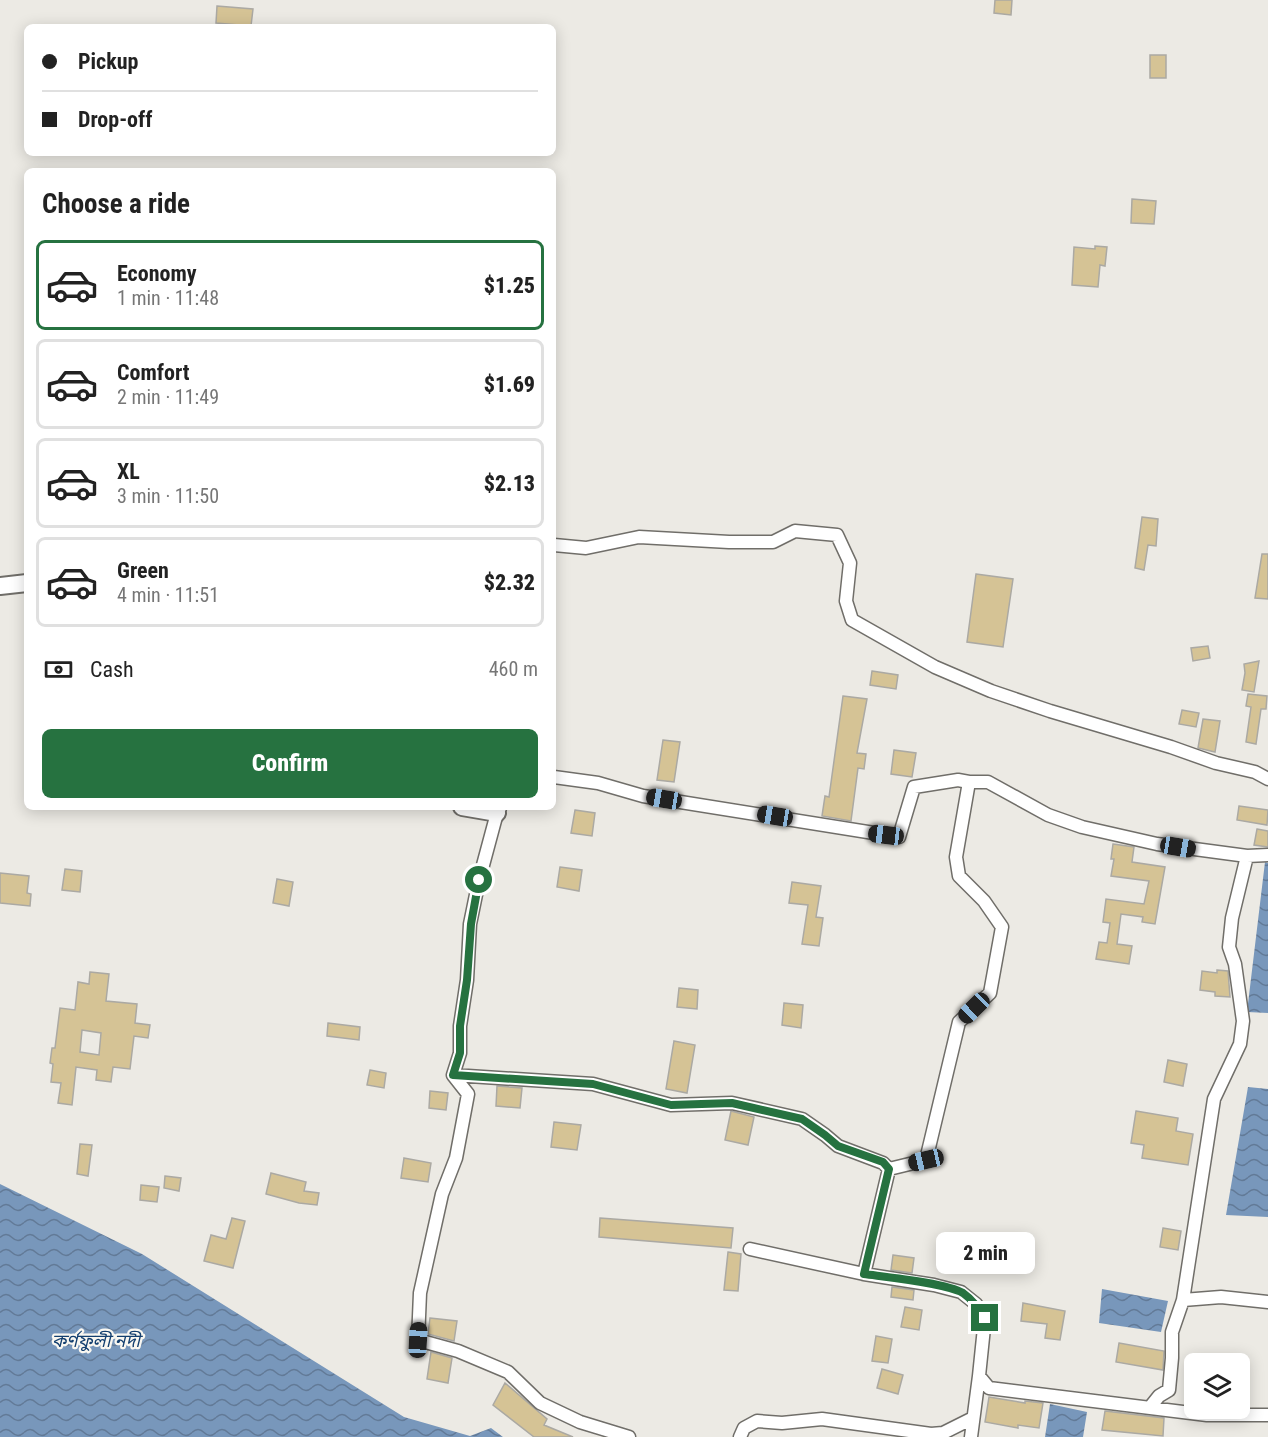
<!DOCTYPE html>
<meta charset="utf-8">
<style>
:root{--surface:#fff;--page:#f6f6f6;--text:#222;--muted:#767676;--line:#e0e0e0;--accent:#267240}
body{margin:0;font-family:"Roboto Condensed","Noto Sans Bengali",sans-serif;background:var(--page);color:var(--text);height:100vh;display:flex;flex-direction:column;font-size:22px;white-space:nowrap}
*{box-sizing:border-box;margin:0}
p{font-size:20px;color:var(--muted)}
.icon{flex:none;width:33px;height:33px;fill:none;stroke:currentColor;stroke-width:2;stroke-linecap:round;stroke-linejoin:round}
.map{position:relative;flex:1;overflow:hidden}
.panel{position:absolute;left:24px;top:168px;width:532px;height:642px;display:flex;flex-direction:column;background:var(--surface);border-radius:9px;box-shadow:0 3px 15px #0003}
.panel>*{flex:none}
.hud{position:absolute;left:24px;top:24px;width:532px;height:132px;border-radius:9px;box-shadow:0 3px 15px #0003;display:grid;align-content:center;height:132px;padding:0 18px;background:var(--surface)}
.tools{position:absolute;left:1184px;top:1353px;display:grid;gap:12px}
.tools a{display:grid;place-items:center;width:66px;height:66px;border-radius:9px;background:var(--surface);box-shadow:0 3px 15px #0003;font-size:30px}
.end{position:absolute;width:27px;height:27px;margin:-14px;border:8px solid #267240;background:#fff;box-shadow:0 0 0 3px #fff}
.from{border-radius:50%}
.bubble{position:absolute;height:42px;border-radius:9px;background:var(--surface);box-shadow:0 3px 15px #0003;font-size:20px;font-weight:800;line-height:42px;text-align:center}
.car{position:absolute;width:18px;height:36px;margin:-18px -9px;border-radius:8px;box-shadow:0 0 4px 2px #0007;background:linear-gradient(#222 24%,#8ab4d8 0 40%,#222 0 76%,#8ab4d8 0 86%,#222 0)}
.hud b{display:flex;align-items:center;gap:21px;height:57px;font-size:22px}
.hud b+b{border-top:2px solid var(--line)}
.hud i{width:15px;height:15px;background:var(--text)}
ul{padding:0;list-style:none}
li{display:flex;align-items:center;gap:18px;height:90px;margin:0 12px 9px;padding:0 6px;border:3px solid var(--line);border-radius:9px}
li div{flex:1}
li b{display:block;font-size:22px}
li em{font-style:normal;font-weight:800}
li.current{border-color:var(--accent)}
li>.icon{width:54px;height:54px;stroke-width:1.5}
h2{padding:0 18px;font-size:27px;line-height:72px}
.pay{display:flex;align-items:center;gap:15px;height:66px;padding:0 18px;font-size:22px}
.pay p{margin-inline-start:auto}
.primary-button{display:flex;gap:12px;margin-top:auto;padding:12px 18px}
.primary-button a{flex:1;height:69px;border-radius:9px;background:var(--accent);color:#fff;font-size:24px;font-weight:800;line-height:69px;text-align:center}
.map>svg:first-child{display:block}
</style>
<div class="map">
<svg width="1268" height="1437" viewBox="0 0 1268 1437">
<defs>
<pattern id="water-waves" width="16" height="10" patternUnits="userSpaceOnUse" patternTransform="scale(1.5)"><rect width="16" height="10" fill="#7897bb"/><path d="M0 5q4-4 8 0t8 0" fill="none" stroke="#627a97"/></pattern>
</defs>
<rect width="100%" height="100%" fill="#eceae4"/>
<!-- water -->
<path fill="url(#water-waves)" d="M1265,862L1268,863V1013L1247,1012Z
M1248,1087L1268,1089V1217L1226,1215Z
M0,1184L142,1254L404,1417L470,1436L491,1428L503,1437H0Z
M1102,1289L1168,1301L1161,1332L1099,1323Z
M1050,1404L1087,1412L1083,1437H1045Z"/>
<!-- building -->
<path fill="#d5c395" stroke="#aba9a3" stroke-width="1.5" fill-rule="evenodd" d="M995,0H1012L1011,15L994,13Z
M217,6L253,9L251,26L216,23Z
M1150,55H1166V78H1150Z
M1132,199L1156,201L1154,224L1131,223Z
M1095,246L1107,247L1105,266L1100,265L1098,287L1072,285L1074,247L1095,249Z
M1142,517L1158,519L1156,546L1148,545L1144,570L1135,568Z
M1262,554H1268V599L1255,598Z
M976,574L1013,579L1003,647L967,642Z
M1208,646L1210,658L1193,661L1191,648Z
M1259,661L1254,692L1242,690L1245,673L1244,664Z
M872,671L898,675L896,689L870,685Z
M1248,694L1267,696L1266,709H1261L1256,744L1246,742L1251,707L1246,706Z
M843,696L867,699L857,753L866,754L864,769L858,768L851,821L822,816L825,796L829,797Z
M1182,710L1199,713L1196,727L1179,724Z
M1203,719L1220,721L1215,752L1198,748Z
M663,740L680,742L674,782L657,780Z
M894,750L916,753L912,777L891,774Z
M1239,806L1268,810L1267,825L1237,820Z
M575,810L595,813L592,836L571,833Z
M1257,829L1268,831V847L1254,845Z
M1113,844L1134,847L1132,862L1165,867L1155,924L1142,922L1143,917L1121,914L1117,944L1132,946L1129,964L1096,959L1099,942L1107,943L1110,923L1103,922L1106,899L1144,904L1149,881L1111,876L1114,859H1111Z
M560,867L582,870L579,891L557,887Z
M65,869L82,871L80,892L62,890Z
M0,873L29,876L27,893L31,894L30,906L0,903Z
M277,879L293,882L289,906L273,903Z
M792,882L821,886L816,917L823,918L819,946L802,944L808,905L789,903Z
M1217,970L1228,971L1230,997L1215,996V992L1200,990L1202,971L1217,973Z
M90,972L109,974L106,1001L137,1004L135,1023L150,1025L148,1038L134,1036L130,1069L113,1067L111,1082L96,1080L97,1070L76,1067L72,1105L58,1103L61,1083L51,1082L53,1064L50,1063L52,1048H55L60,1008L75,1010L78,982L89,984ZM82,1030L101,1033L99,1055L80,1052Z
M679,988L698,990L697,1009L677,1007Z
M784,1003L803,1005L801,1028L782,1025Z
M328,1023L360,1027L359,1040L327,1036Z
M674,1041L695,1045L687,1093L666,1089Z
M1168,1060L1187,1064L1183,1086L1164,1082Z
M370,1070L386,1073L384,1088L367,1085Z
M497,1086L522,1088L520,1108L496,1106Z
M430,1091L448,1093L446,1110L429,1108Z
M731,1111L754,1117L748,1145L725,1140Z
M1136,1111L1178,1118L1176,1131L1193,1134L1188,1165L1142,1158L1144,1145L1131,1143Z
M554,1122L581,1125L577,1150L551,1147Z
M80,1144L92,1145L88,1176L77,1174Z
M404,1158L431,1163L428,1182L401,1178Z
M271,1173L306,1182L304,1191L319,1193L317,1205L299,1203L266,1194Z
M165,1176L181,1178L179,1191L164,1188Z
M141,1185L159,1187L157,1202L140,1200Z
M232,1218L245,1221L233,1268L204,1261L211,1235L226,1239Z
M600,1218L733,1228L731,1248L599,1237Z
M1163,1228L1181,1231L1178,1250L1160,1247Z
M728,1252L741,1254L738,1291L724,1290Z
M893,1255L914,1258L912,1273L891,1270Z
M892,1287L914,1290L913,1300L891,1297Z
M1023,1303L1065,1311L1060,1340L1045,1338L1047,1324L1021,1321Z
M905,1307L922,1310L919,1330L901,1327Z
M430,1318L457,1321L454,1341L428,1334Z
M876,1336L892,1339L888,1363L872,1361Z
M1119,1343L1164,1351L1163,1370L1116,1362Z
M431,1352L452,1358L448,1383L427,1379Z
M882,1369L903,1375L898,1394L877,1388Z
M505,1383L547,1419L544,1425L573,1437H534L493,1405Z
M989,1397L1025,1403V1401L1043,1403L1039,1428L1018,1425V1428L985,1422Z
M1105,1411L1164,1418L1163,1436L1102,1430Z"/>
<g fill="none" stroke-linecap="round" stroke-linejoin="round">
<defs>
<path id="street" d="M554,545L586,548L639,537L729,542H773L795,531L837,535L850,563L846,601L852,620L935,667L991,691L1050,711L1171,747L1216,763L1255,772L1268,779
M554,777L598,783L643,796L899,837L914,787L958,780L969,782
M500,808L497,813L479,880L470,924L467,980L460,1026V1053L453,1075L593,1084L671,1105L732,1103L802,1119L825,1135L838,1146L883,1163L889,1169
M453,1075L468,1094L456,1158L442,1194L420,1293L418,1340L458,1351L508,1372L540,1403L580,1422L629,1437
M750,1249L864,1274L889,1169L926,1160L959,1022L990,993L1002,927L984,901L959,876L956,857L969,782H988L1048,815L1082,827L1157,844L1247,856L1268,855
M864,1274L934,1285L961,1292L976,1304L985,1318L979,1376L989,1388L1207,1415H1268
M1183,1300L1214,1099L1240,1044L1243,1021L1235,964L1229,947L1232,918L1247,856
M1151,1406L1159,1396L1169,1390L1172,1358V1332L1183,1300L1221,1297L1268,1302
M740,1437L744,1428L757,1421L782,1423L822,1419L931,1434L943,1433L973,1418
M971,1437L979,1376"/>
<path id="secondary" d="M0,586L27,583
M462,807L497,813"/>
</defs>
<!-- street casing -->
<use href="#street" stroke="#706e69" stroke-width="15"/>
<!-- secondary casing -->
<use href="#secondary" stroke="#706e69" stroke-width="20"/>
<!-- street -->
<use href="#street" stroke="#fff" stroke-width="12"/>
<!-- secondary -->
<use href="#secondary" stroke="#fff" stroke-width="16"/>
</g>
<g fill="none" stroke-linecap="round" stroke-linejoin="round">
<!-- route -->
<path stroke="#267240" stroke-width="8" d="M479,880L471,924L467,980L460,1026V1053L453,1075L593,1084L671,1105L732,1103L802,1119L825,1135L838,1146L883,1162L889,1169L864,1274C886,1277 947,1283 963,1293C973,1300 979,1309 985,1318"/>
</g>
<g text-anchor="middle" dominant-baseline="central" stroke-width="4.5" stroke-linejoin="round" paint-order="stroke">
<!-- water labels -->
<g font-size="18" font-style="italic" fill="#133f6f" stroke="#f9f7f1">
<text x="96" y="1340">কর্ণফুলী নদী</text>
</g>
</g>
</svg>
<div class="tools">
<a><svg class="icon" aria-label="layers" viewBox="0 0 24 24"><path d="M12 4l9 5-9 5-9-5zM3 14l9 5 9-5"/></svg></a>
</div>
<i class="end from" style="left:479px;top:880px"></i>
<i class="end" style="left:985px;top:1318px"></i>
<div class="bubble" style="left:936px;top:1232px;width:99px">2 min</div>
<i class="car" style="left:664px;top:799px;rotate:279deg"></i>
<i class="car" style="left:775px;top:816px;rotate:279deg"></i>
<i class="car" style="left:886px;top:835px;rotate:277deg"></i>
<i class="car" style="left:1178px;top:847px;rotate:99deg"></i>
<i class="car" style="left:974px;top:1008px;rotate:226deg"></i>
<i class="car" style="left:926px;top:1160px;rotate:257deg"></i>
<i class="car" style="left:418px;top:1340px;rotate:3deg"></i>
<div class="hud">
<b><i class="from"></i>Pickup</b>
<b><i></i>Drop-off</b>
</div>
<section class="panel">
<h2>Choose a ride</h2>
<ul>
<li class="current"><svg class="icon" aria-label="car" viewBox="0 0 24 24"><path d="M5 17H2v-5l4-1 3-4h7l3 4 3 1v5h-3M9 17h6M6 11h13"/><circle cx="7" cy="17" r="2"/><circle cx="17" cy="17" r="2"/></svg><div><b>Economy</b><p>1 min · 11:48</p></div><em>$1.25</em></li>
<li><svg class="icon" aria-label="car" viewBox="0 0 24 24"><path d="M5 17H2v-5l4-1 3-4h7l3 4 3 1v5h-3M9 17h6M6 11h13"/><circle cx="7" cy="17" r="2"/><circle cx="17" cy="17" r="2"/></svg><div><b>Comfort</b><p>2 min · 11:49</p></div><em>$1.69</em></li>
<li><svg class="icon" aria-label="car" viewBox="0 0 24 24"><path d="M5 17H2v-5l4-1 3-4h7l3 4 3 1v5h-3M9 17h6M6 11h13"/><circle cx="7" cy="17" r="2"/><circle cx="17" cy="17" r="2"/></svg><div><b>XL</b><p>3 min · 11:50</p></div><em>$2.13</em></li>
<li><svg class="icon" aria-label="car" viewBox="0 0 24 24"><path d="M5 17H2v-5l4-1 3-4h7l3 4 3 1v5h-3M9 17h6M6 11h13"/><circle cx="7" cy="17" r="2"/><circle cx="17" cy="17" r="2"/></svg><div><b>Green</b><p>4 min · 11:51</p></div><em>$2.32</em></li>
</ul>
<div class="pay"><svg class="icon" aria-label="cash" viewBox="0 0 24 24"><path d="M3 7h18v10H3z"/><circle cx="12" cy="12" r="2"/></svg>Cash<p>460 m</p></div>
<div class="primary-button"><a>Confirm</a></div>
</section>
</div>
